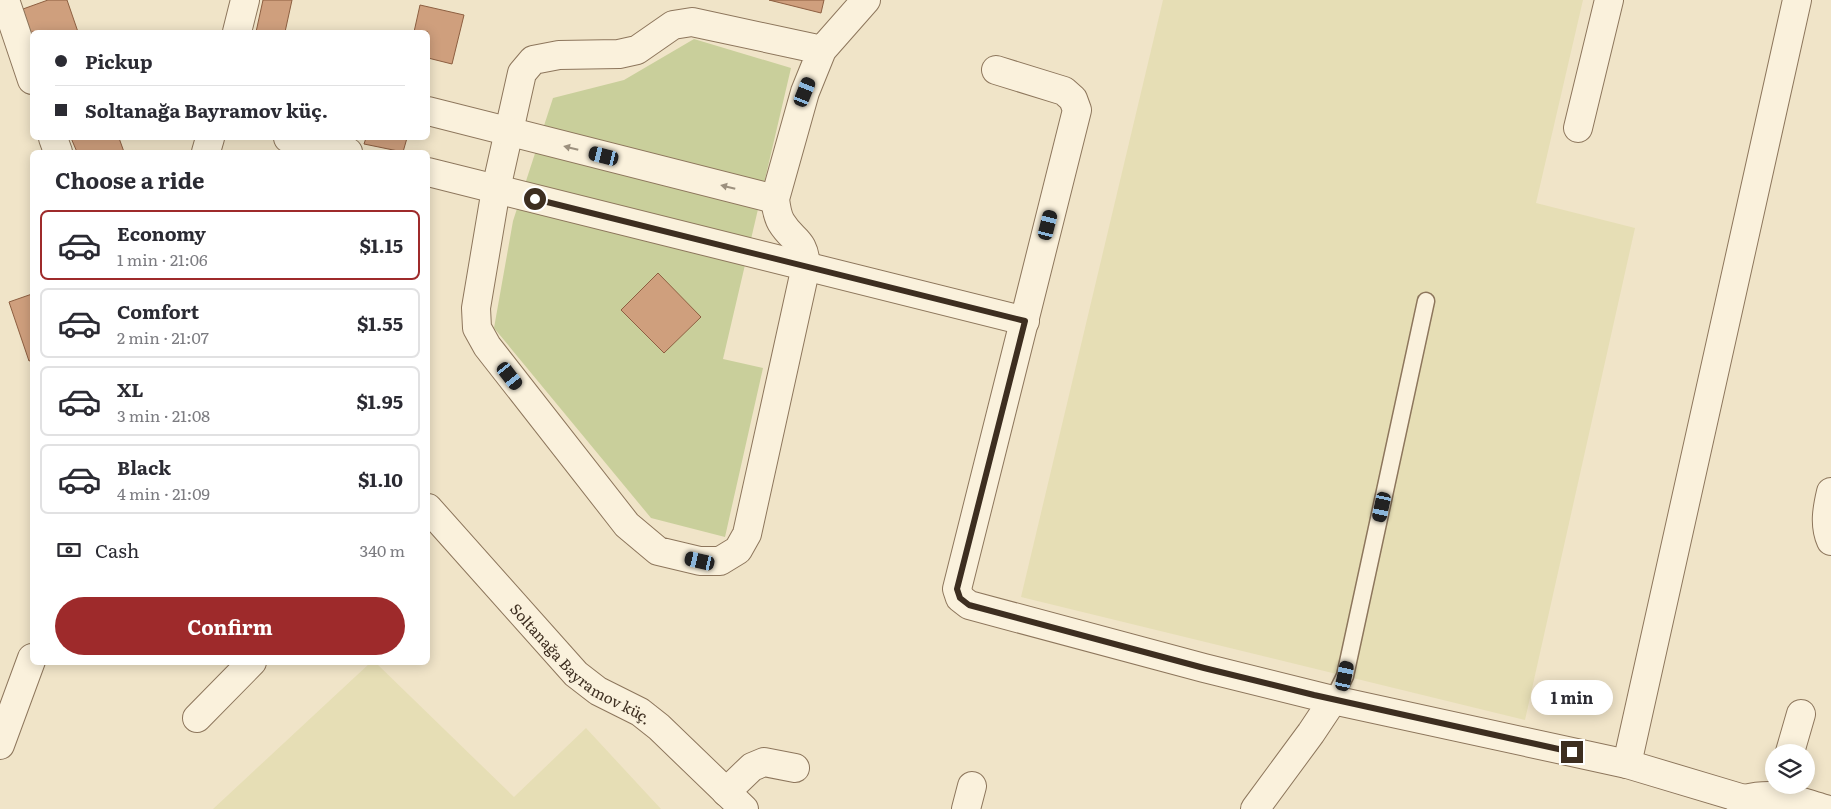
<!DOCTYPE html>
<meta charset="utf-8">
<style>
:root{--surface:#fff;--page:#f7f7f7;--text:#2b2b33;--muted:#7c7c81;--line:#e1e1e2;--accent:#9e2a2b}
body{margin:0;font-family:Literata,serif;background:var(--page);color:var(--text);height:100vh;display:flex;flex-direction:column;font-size:19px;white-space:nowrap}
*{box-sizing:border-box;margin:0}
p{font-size:16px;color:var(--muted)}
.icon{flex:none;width:28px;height:28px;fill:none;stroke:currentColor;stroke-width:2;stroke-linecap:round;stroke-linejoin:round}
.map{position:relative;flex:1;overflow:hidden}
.drawer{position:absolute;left:30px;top:150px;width:400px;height:515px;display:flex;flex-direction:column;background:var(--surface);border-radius:8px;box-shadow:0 2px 12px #0003}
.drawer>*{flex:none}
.banner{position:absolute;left:30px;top:30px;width:400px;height:110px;border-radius:8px;box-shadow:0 2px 12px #0003;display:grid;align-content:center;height:110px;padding:0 25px;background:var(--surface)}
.tools{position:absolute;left:1765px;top:744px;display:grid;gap:10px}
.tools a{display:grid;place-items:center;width:50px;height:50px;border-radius:50%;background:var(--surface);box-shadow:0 2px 12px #0003;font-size:25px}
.end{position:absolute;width:22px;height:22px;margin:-11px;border:6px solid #3d2e20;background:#fff;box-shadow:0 0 0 2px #fff}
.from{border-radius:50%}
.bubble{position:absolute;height:35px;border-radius:18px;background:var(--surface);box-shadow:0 2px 12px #0003;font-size:16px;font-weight:700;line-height:35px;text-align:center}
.car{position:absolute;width:15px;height:30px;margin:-15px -8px;border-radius:6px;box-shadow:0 0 4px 1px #0007;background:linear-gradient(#222 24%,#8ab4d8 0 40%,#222 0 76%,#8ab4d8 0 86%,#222 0)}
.banner b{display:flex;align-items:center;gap:18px;height:48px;font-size:19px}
.banner b+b{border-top:1px solid var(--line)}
.banner i{width:12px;height:12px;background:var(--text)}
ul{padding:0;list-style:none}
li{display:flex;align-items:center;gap:15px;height:70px;margin:0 10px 8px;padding:0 15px;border:2px solid var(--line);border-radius:8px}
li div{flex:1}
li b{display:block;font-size:19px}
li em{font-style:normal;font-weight:700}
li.current{border-color:var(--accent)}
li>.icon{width:45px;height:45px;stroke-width:1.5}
h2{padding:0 25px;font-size:22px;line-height:60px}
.pay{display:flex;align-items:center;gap:12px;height:55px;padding:0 25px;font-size:19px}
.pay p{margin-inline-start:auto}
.button{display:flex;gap:10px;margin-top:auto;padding:10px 25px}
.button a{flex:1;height:58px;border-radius:30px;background:var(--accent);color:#fff;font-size:20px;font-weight:700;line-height:58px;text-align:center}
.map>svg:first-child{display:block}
</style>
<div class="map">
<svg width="1831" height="809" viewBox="0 0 1831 809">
<rect width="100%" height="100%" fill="#f0e4c8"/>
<!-- farmland -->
<path fill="#e6deb5" d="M1163,0H1583L1536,203L1635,228L1525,720L1021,597Z
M370,663H376L514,797L586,728L661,809H213Z"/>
<!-- green -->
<path fill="#c9cf9b" d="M694,39L791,68L723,359L763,368L725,537L651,518L494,328L513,221L553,98L624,80Z"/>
<!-- building -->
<path fill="#cf9f7d" stroke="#8d5f41" d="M48,0H67L78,32H32V37L23,9Z
M263,0H292L285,32H256Z
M769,0H824L821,13Z
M420,5L464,15L452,64L428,58V32H414Z
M71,138H119L124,152H77Z
M366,138H407L403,152L364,144Z
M658,273L701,317L664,353L621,310Z
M32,294V360L29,361L9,302Z"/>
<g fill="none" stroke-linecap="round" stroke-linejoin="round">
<defs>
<path id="service" d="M1333,700L1345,676L1426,301"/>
<g id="minor">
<path d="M5,0L32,80"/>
<path d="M822,50L692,22L673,25L637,50L619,54L559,55L533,60L522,73L496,189L476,308L477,328L487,346L627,525L658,551L700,561H720L738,550L747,534L806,266C804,238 793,242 781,222C777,215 776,207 775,199L805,92L822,50L866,0"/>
<path d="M996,70L1064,91L1073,99L1077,110L957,589L960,598L969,605L1204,668L1333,700L1627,764L1744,799L1741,809"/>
<path d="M428,111L775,199"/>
<path d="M1578,128L1609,0"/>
<path d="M53,138L58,152"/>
<path d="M288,138L348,152"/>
<path d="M428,172L1025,321"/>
<path d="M1831,492C1827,509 1824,525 1831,541"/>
<path id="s1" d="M428,508L576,674L598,691L640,712L659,727L744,809"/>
<path d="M197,718L252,662"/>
<path d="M1790,752L1801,714"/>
<path d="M1627,764L1797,0"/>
<path d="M726,792L752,767L764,762L795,768"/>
<path d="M1744,799C1778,791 1794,800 1825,809"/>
<path d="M966,809L972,786"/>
<path d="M1255,809L1311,733L1333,700"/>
</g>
<path id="tertiary" d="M237,32L245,0
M206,152L210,138
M0,745L32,658"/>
</defs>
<!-- service casing -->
<use href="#service" stroke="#8d765c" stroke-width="19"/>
<!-- minor casing -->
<use href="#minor" stroke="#8d765c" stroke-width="30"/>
<!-- tertiary casing -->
<use href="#tertiary" stroke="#8d765c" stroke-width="30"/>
<!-- service -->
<use href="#service" stroke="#faf1dc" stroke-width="16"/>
<!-- minor -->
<use href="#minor" stroke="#faf1dc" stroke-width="28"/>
<!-- tertiary -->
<use href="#tertiary" stroke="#faf1dc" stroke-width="28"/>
</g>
<!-- one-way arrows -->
<defs><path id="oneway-solid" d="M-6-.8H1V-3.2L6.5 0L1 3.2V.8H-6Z" transform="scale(1.25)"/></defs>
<g fill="#9c907e">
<use href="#oneway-solid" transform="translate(571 148) rotate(-166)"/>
<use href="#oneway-solid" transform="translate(728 187) rotate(-166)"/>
</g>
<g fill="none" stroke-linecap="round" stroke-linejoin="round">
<!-- route -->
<path stroke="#3d2e20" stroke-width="6" d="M535,199L1025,321L957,589L960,598L969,605L1204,668L1314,695L1572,752"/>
</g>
<g text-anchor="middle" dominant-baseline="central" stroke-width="4.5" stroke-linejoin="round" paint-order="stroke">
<!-- street labels -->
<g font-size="15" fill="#3d2e20" stroke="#f7eed8">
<text stroke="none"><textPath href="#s1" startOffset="220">Soltanağa Bayramov küç.</textPath></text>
</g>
</g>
</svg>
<div class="tools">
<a><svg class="icon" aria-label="layers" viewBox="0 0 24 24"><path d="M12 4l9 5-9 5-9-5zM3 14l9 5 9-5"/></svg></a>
</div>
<i class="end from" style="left:535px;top:199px"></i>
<i class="end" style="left:1572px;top:752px"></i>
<div class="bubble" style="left:1531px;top:680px;width:82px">1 min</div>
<i class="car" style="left:805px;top:92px;rotate:22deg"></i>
<i class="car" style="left:604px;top:156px;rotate:284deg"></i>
<i class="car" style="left:1048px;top:225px;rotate:14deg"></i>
<i class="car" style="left:510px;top:376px;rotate:142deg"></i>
<i class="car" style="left:1382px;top:507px;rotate:192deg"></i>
<i class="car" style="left:700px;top:561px;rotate:283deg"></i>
<i class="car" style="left:1345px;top:676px;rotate:12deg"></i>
<div class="banner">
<b><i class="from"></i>Pickup</b>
<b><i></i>Soltanağa Bayramov küç.</b>
</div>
<section class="drawer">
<h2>Choose a ride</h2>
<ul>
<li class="current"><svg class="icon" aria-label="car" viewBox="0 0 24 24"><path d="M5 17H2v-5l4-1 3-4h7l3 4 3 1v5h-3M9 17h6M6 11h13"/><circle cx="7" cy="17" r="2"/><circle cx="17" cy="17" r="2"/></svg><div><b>Economy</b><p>1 min · 21:06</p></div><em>$1.15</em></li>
<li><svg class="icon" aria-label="car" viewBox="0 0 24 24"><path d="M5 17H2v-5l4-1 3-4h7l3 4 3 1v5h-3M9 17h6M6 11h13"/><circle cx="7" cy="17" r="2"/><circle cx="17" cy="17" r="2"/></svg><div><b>Comfort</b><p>2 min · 21:07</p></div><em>$1.55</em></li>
<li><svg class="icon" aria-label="car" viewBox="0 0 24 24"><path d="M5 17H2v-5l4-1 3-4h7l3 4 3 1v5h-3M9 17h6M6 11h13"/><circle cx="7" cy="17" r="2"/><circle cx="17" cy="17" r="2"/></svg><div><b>XL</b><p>3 min · 21:08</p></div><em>$1.95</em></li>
<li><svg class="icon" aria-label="car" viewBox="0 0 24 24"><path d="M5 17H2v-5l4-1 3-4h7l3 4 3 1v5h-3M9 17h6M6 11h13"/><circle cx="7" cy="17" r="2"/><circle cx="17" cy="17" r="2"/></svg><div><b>Black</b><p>4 min · 21:09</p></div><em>$1.10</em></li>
</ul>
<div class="pay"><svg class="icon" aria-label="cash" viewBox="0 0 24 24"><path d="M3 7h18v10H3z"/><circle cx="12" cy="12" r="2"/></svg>Cash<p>340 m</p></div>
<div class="button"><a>Confirm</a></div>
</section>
</div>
